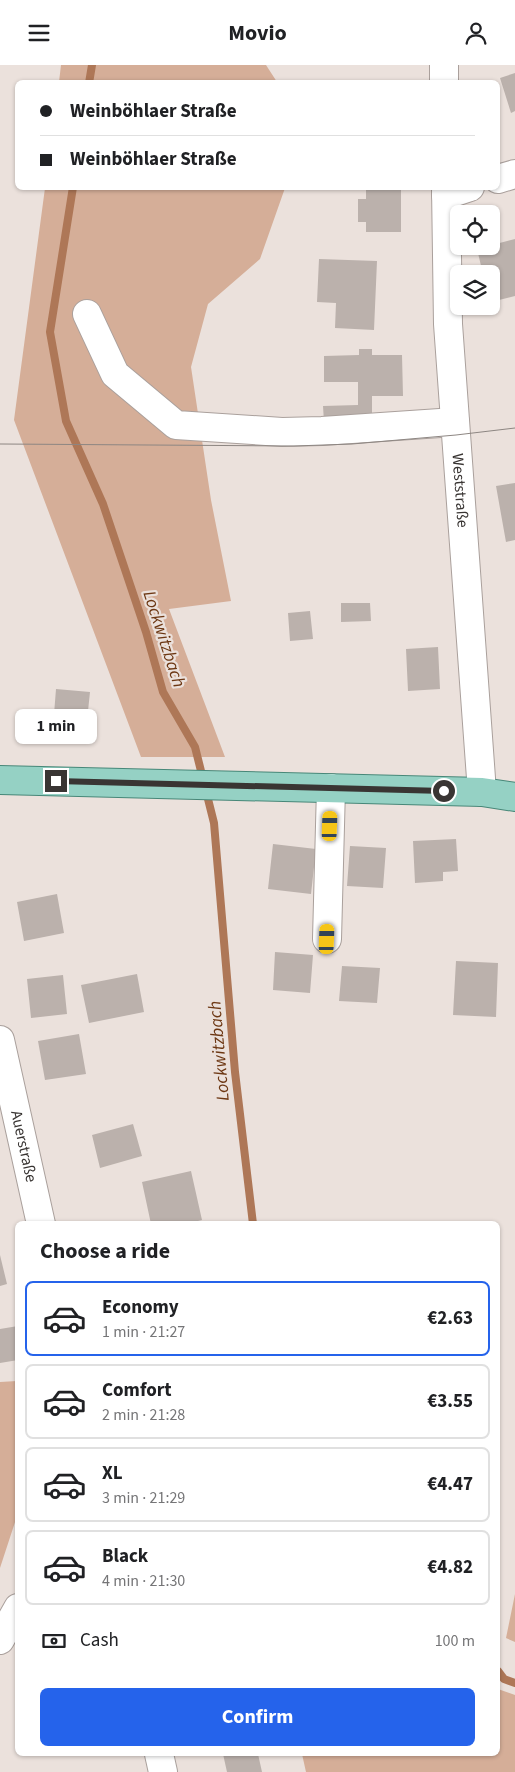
<!DOCTYPE html>
<meta charset="utf-8">
<style>
:root{--surface:#fff;--page:#f6f6f6;--text:#202124;--muted:#757577;--line:#e0e0e0;--accent:#2563eb}
body{margin:0;font-family:"Source Sans 3",sans-serif;background:var(--page);color:var(--text);height:100vh;display:flex;flex-direction:column;font-size:19px;white-space:nowrap}
*{box-sizing:border-box;margin:0}
p{font-size:16px;color:var(--muted)}
.icon{flex:none;width:28px;height:28px;fill:none;stroke:currentColor;stroke-width:2;stroke-linecap:round;stroke-linejoin:round}
.map{position:relative;flex:1;overflow:hidden}
.sheet{position:absolute;left:15px;top:1156px;width:485px;height:535px;display:flex;flex-direction:column;background:var(--surface);border-radius:8px;box-shadow:0 1px 4px #0004}
.sheet>*{flex:none}
.hud{position:absolute;left:15px;top:15px;width:485px;height:110px;border-radius:8px;box-shadow:0 1px 4px #0004;display:grid;align-content:center;height:110px;padding:0 25px;background:var(--surface)}
.tools{position:absolute;left:450px;top:140px;display:grid;gap:10px}
.tools a{display:grid;place-items:center;width:50px;height:50px;border-radius:8px;background:var(--surface);box-shadow:0 1px 4px #0004;font-size:25px}
.end{position:absolute;width:22px;height:22px;margin:-11px;border:6px solid #393533;background:#fff;box-shadow:0 0 0 2px #fff}
.from{border-radius:50%}
.bubble{position:absolute;height:35px;border-radius:8px;background:var(--surface);box-shadow:0 1px 4px #0004;font-size:16px;font-weight:700;line-height:35px;text-align:center}
.car{position:absolute;width:15px;height:30px;margin:-15px -8px;border-radius:6px;box-shadow:0 0 4px 1px #0007;background:linear-gradient(#f5c518 24%,#345 0 40%,#f5c518 0 76%,#345 0 86%,#f5c518 0)}
.hud b{display:flex;align-items:center;gap:18px;height:48px;font-size:19px}
.hud b+b{border-top:1px solid var(--line)}
.hud i{width:12px;height:12px;background:var(--text)}
ul{padding:0;list-style:none}
li{display:flex;align-items:center;gap:15px;height:75px;margin:0 10px 8px;padding:0 15px;border:2px solid var(--line);border-radius:8px}
li div{flex:1}
li b{display:block;font-size:19px}
li em{font-style:normal;font-weight:700}
li.current{border-color:var(--accent)}
li>.icon{width:45px;height:45px;stroke-width:1.5}
h2{padding:0 25px;font-size:22px;line-height:60px}
.pay{display:flex;align-items:center;gap:12px;height:55px;padding:0 25px;font-size:19px}
.pay p{margin-inline-start:auto}
.cta{display:flex;gap:10px;margin-top:auto;padding:10px 25px}
.cta a{flex:1;height:58px;border-radius:8px;background:var(--accent);color:#fff;font-size:20px;font-weight:700;line-height:58px;text-align:center}
header{display:flex;justify-content:space-between;align-items:center;height:65px;padding:0 25px;background:var(--surface);font-size:22px;font-weight:700}
.map>svg:first-child{display:block}
</style>
<header><svg class="icon" aria-label="menu" viewBox="0 0 24 24"><path d="M4 6h16M4 12h16M4 18h16"/></svg>Movio<svg class="icon" aria-label="person" viewBox="0 0 24 24"><circle cx="12" cy="8" r="4"/><path d="M4 21q1-7 8-7t8 7"/></svg></header>
<div class="map">
<svg width="515" height="1707" viewBox="0 0 515 1707">
<rect width="100%" height="100%" fill="#ebe1dc"/>
<!-- green -->
<path fill="#d5ae98" d="M61,0H266L277,17H59Z
M45,123H285L260,194L208,239L191,302L211,435L231,536L169,544L225,692H141L14,355Z
M17,1316V1451L0,1503V1317Z
M515,1529V1577L506,1573Z
M498,1624L515,1630V1707H306L302,1689H498Z"/>
<g fill="none" stroke-linecap="round" stroke-linejoin="round">
<!-- stream -->
<path stroke="#ae7757" stroke-width="8" d="M89,18L92,0
M73,122L50,267L66,356L103,439L146,567L163,627L195,682L214,758L235,1007L253,1159
M498,1606L504,1614L515,1618"/>
</g>
<!-- building -->
<path fill="#bbb1ac" d="M515,8V46L511,48L500,13Z
M366,124H401V167H366V157H358V134H366Z
M515,174V231L491,237V209H483L477,184Z
M319,194L377,196L374,265L335,263L336,238L317,237Z
M359,284H372V290H402L403,331H372V356L324,357L323,341L358,340V317H324V291L359,290Z
M515,418V475L506,477L496,421Z
M341,538H370L371,556L341,557Z
M310,546L313,574L290,576L288,548Z
M438,582L440,624L408,626L406,584Z
M56,624L90,627L86,665L53,662Z
M456,774L458,806L443,807V816L415,818L413,776Z
M273,779L316,784L311,829L268,824Z
M350,781L386,783L383,823L347,821Z
M57,829L64,868L24,876L17,837Z
M275,887L313,890L310,928L273,925Z
M456,896L498,898L496,952L453,950Z
M342,901L380,903L377,938L339,936Z
M137,909L144,947L89,958L81,920Z
M63,910L67,949L31,953L27,914Z
M79,969L86,1009L45,1015L38,976Z
M133,1059L142,1091L100,1103L92,1070Z
M191,1106L202,1155L186,1159H151L142,1117Z
M0,1190L7,1219L0,1221Z
M18,1261V1295L0,1298V1264Z
M223,1689H258L262,1707H227Z"/>
<g fill="none" stroke-linecap="round" stroke-linejoin="round">
<defs>
<g id="minor">
<path d="M444,0V18"/>
<path d="M498,114L515,109"/>
<path id="s1" d="M446,122L448,259L482,727"/>
<path d="M446,130L470,122"/>
<path d="M87,249L115,309L176,360L282,367L322,366L455,357"/>
<path d="M327,874L331,723"/>
<path id="s2" d="M0,975L41,1159"/>
<path d="M0,1575L18,1543"/>
<path d="M159,1689L163,1707"/>
</g>
<path id="major" d="M0,715L482,727L515,732"/>
</defs>
<!-- minor casing -->
<use href="#minor" stroke="#aaa09c" stroke-width="30"/>
<!-- major casing -->
<use href="#major" stroke="#478778" stroke-width="30"/>
<!-- minor -->
<use href="#minor" stroke="#fff" stroke-width="28"/>
<!-- major -->
<use href="#major" stroke="#95d1c4" stroke-width="28"/>
<!-- tram -->
<path stroke="#8d8682" stroke-width="1" d="M0,379L294,381L352,379L456,370L515,363"/>
</g>
<g fill="none" stroke-linecap="round" stroke-linejoin="round">
<!-- route -->
<path stroke="#393533" stroke-width="6" d="M56,716L444,726"/>
</g>
<g text-anchor="middle" dominant-baseline="central" stroke-width="4.5" stroke-linejoin="round" paint-order="stroke">
<!-- street labels -->
<g font-size="16" fill="#393533" stroke="#ebe1dc">
<text stroke="none"><textPath href="#s1" startOffset="304">Weststraße</textPath></text>
<text stroke="none"><textPath href="#s2" startOffset="109">Auerstraße</textPath></text>
</g>
<!-- water labels -->
<g font-size="18" font-style="italic" fill="#6d3713" stroke="#ebe1dc">
<text transform="translate(164 574) rotate(72)">Lockwitzbach</text>
<text transform="translate(219 986) rotate(-95)">Lockwitzbach</text>
</g>
</g>
</svg>
<div class="tools">
<a><svg class="icon" aria-label="locate" viewBox="0 0 24 24"><circle cx="12" cy="12" r="6"/><path d="M12 2v4M12 18v4M2 12h4M18 12h4"/></svg></a>
<a><svg class="icon" aria-label="layers" viewBox="0 0 24 24"><path d="M12 4l9 5-9 5-9-5zM3 14l9 5 9-5"/></svg></a>
</div>
<i class="end from" style="left:444px;top:726px"></i>
<i class="end" style="left:56px;top:716px"></i>
<div class="bubble" style="left:15px;top:644px;width:82px">1 min</div>
<i class="car" style="left:330px;top:761px;rotate:2deg"></i>
<i class="car" style="left:327px;top:874px;rotate:2deg"></i>
<div class="hud">
<b><i class="from"></i>Weinböhlaer Straße</b>
<b><i></i>Weinböhlaer Straße</b>
</div>
<section class="sheet">
<h2>Choose a ride</h2>
<ul>
<li class="current"><svg class="icon" aria-label="car" viewBox="0 0 24 24"><path d="M5 17H2v-5l4-1 3-4h7l3 4 3 1v5h-3M9 17h6M6 11h13"/><circle cx="7" cy="17" r="2"/><circle cx="17" cy="17" r="2"/></svg><div><b>Economy</b><p>1 min · 21:27</p></div><em>€2.63</em></li>
<li><svg class="icon" aria-label="car" viewBox="0 0 24 24"><path d="M5 17H2v-5l4-1 3-4h7l3 4 3 1v5h-3M9 17h6M6 11h13"/><circle cx="7" cy="17" r="2"/><circle cx="17" cy="17" r="2"/></svg><div><b>Comfort</b><p>2 min · 21:28</p></div><em>€3.55</em></li>
<li><svg class="icon" aria-label="car" viewBox="0 0 24 24"><path d="M5 17H2v-5l4-1 3-4h7l3 4 3 1v5h-3M9 17h6M6 11h13"/><circle cx="7" cy="17" r="2"/><circle cx="17" cy="17" r="2"/></svg><div><b>XL</b><p>3 min · 21:29</p></div><em>€4.47</em></li>
<li><svg class="icon" aria-label="car" viewBox="0 0 24 24"><path d="M5 17H2v-5l4-1 3-4h7l3 4 3 1v5h-3M9 17h6M6 11h13"/><circle cx="7" cy="17" r="2"/><circle cx="17" cy="17" r="2"/></svg><div><b>Black</b><p>4 min · 21:30</p></div><em>€4.82</em></li>
</ul>
<div class="pay"><svg class="icon" aria-label="cash" viewBox="0 0 24 24"><path d="M3 7h18v10H3z"/><circle cx="12" cy="12" r="2"/></svg>Cash<p>100 m</p></div>
<div class="cta"><a>Confirm</a></div>
</section>
</div>
